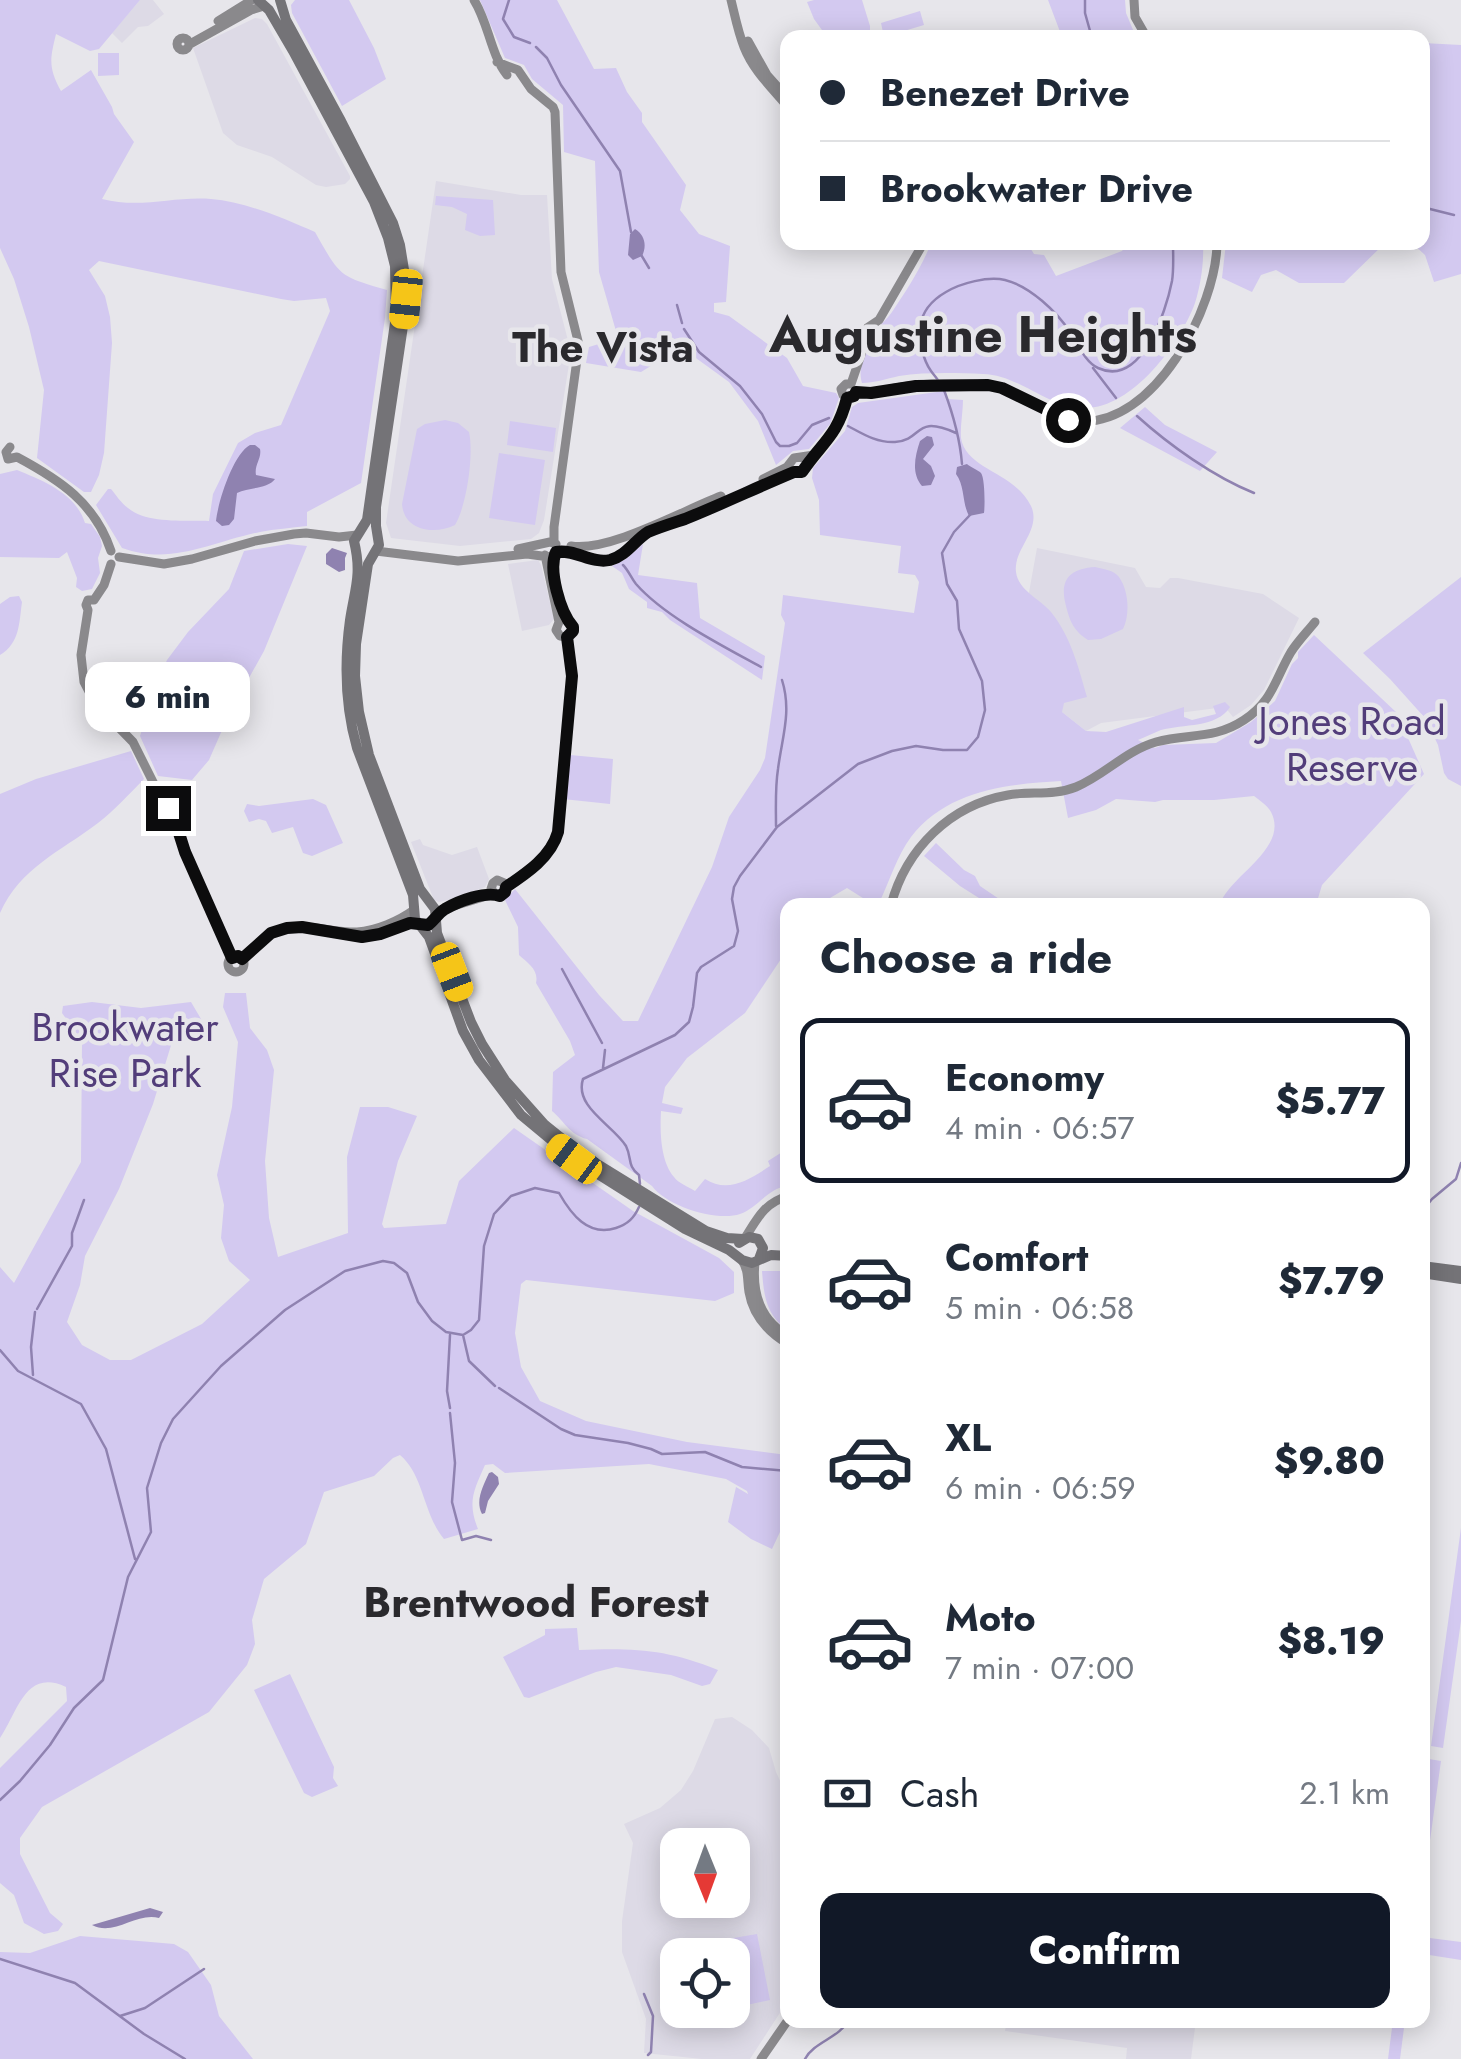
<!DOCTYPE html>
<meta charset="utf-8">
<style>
:root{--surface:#fff;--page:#f2f2f3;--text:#1f2937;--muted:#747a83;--line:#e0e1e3;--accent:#111827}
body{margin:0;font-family:Jost,sans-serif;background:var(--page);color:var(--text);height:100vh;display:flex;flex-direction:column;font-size:38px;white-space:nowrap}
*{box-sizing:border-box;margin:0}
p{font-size:32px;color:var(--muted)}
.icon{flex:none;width:55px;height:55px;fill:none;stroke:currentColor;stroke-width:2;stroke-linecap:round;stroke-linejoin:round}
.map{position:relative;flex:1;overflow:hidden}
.side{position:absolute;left:780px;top:898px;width:650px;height:1130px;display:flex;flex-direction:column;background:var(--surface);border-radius:20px;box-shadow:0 5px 25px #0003}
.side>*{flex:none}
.guide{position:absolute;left:780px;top:30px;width:650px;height:220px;border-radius:20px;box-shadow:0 5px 25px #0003;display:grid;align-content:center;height:220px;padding:0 40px;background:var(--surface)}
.needle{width:65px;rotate:179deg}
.tools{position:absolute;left:660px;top:1828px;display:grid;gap:20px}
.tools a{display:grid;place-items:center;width:90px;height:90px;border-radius:20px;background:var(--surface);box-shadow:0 5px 25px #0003;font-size:50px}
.end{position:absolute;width:45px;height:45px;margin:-22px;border:12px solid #0c0c0d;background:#fff;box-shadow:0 0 0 5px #fff}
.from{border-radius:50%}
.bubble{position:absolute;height:70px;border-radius:20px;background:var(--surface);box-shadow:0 5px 25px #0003;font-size:32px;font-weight:800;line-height:70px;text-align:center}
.car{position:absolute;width:30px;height:60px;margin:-30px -15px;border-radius:12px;box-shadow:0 0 8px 2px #0007;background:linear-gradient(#f5c518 24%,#345 0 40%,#f5c518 0 76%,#345 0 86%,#f5c518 0)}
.guide b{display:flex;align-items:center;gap:35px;height:95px;font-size:38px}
.guide b+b{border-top:2px solid var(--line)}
.guide i{width:25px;height:25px;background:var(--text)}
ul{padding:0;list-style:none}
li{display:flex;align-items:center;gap:30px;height:165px;margin:0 20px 15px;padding:0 20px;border:5px solid transparent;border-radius:20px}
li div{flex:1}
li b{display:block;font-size:38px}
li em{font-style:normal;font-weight:800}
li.selected{border-color:var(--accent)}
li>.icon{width:90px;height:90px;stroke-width:1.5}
h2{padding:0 40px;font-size:45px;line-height:120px}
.pay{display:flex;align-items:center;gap:25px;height:110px;padding:0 40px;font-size:38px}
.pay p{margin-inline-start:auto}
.button{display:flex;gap:20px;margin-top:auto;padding:20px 40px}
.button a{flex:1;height:115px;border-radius:20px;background:var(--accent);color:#fff;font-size:40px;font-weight:800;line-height:115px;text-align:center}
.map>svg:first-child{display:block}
</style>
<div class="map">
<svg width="1461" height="2059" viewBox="0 0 1461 2059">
<rect width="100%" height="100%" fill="#e7e6eb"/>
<!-- built -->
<path fill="#dddae6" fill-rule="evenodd" d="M140,0H153L164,14L148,26L138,27L122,43L112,33Z
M255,18L262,19L267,24L350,176V179L345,184L326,187L316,185L272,157L237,145L223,133L193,48Z
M436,181L521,195H547L552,279L571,352L544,520L539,533L531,539L460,546L391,538L386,523Z
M1037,548L1135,568L1146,587L1160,588L1170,578H1178L1263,594L1299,618L1264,690L1251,705L1233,717L1225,707L1101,723L1086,731L1057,708L1024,620Z
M538,560L541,565L554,619L549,625L522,631L508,564Z
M420,839L423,845L452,855L477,847L489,879L485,887L457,898L439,902L434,900L411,842Z
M732,1717L752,1730L769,1748L776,1772L787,1796V2002L750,2059H702L644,2053L646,2019L622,1952V1921L633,1843L624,1824L660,1808L681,1790L693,1771L715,1719ZM678,1845H732V1900H678ZM678,1955H732V2010H678Z
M1007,2020H1196L1191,2059H1126L1127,2048L1005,2031Z"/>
<!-- green -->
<path fill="#d3c9f0" d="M0,0H140L99,49L90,51L56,34C50,59 48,67 61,91L91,70L112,107L114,114L134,142L102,199C141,209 174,196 211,199C246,202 283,218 315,232C340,276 338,276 387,290L385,318L361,483L307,512V526C291,528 275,529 260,532C211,542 172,566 122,548L96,505L108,489H111C116,495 121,503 128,508C147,524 185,520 209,521L213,494L238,443L255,433L281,425L330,311L326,298L294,301L281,299L99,261L89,270L105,296L110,317L112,343L104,453L99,475L91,492H84L37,458L44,390L29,327L14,279L0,248Z
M295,0H349L374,48L386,79L342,106L292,13L291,5Z
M480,0H557L594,69L616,68L627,92L642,113V122L686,185L680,210L699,234L730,246L726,302L714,303V312L729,316L787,358L803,386L836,393L839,398L830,424L809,449L793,451L776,465L758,421L729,382L671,340L654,364L641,372L586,363L589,347L618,338L599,272L595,161L564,152L563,105L532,79L524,65L505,58Z
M814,0H862L870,26V37H827L814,19L807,2Z
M1048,0H1125L1126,13L1136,37H1062Z
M920,11L924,25L884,37L881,23Z
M1423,43L1461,45V274L1434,282L1425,255L1412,243L1422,242Z
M98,53H119V75L98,76Z
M436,196L493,200L495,235L480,236L465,230L467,214L452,207L435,205Z
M931,243H1003L1006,248L1029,246L1034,254L1044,255L1056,276L1122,251L1128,243H1203C1204,262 1201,284 1195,303C1180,344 1132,409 1084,408C1047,408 1020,375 983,374C956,373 926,372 899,376C886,379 874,383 862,383C857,367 866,344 876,330C881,324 887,319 892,312C906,291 922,267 931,243Z
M1226,243V242L1385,243L1344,283H1299L1276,270L1261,275L1252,292L1222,278Z
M944,391L947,399L963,400C963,412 960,427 961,438C966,470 1015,472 1031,506C1042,530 1013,549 1016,572C1018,590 1040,599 1051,612C1071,637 1078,666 1087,697L1064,703L1062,712L1086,731L1106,732L1184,707V717L1192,720L1216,714L1213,706L1225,702L1230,707C1217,728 1183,724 1161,730C1153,733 1146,737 1138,740L1155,748L1163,745L1216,743L1251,722L1275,701L1292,664L1298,658V652L1314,635L1397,713L1424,774L1322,885L1316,905H1220C1227,877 1290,849 1271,812C1268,806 1259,800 1254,796L1214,800H1163L1155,802L1116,799L1096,810L1068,818L1061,781C1007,784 947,790 911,837C897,856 890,880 880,901L866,900L847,888L830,898L825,905H788L787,950L745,1013L687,1058L665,1087L662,1103L683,1108L681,1114L661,1111C660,1130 660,1161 674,1177C678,1183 689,1187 695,1191L705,1179C728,1194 750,1179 770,1166L768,1161L787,1149V1186C768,1188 758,1208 740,1214C717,1222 666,1206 652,1186L587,1139C570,1135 565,1122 552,1111L553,1072L575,1055L570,1041L536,983C539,970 528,963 519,955L518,927L505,900L515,889L599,995L623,1021H638L712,867L729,817L760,770L765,758L785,623L781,615L783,595L914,613L919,582L915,575L898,573L901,546L820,535L819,500L812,478L813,468L845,431L852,407L858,403Z
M1145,407L1165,425L1217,452L1200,471L1120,428Z
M445,420L458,423L469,432C474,454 467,505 455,525C434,535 404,531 402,504L417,429L425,424Z
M510,421L556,428L553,452L507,445Z
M499,453L545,460L535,525L489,518Z
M17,470C44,481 76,494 85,523L91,524L100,537L102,546L98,558L100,573L92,589L82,591L76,587L77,578L67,552L59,558L0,557V474Z
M288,544L307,546L264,651L230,712L209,760L192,780L158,776L140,736L157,683L167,660L188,632L229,589L244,551Z
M643,544L638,575L697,583L700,618L765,656L762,680L670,620L662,612L647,608V602L629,589L622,573L612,566L626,559Z
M1095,567C1103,569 1114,570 1119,577C1129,591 1130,615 1123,629L1101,639L1088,640C1074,631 1070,622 1066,606C1059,580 1069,569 1095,567Z
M1461,577V786L1448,779L1444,773L1438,745L1425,718L1390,679L1363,653Z
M19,596L22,602C19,623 20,643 0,655V604L10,597Z
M131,751L144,779C129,794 115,810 98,823C60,852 21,867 0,913V794L36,779Z
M570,755L613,759L610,804L563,799V793L568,787Z
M313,799L326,805L343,843L312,856L303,853L293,827L272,833L266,821L259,819L249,822L244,811L247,804L259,806Z
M936,843L964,870L975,876L980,886L1008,905H990L960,886L924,856Z
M225,993H246L250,1028L267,1050L274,1070L265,1161L269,1218L278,1257L348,1233L347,1157L360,1107H388L417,1116L398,1161L382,1224L384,1228L446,1224L459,1181L514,1128L633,1211L719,1258L734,1272V1293L715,1301L526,1280L521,1284L515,1333L521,1367L540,1401L586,1421L687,1442L787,1455V1499L781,1507L787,1517L772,1549L751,1539L728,1522L736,1487L748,1494L747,1491L726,1479L649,1464L505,1473L493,1464L485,1465C474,1490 467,1502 478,1529L444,1539C423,1514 424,1475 400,1455L393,1458L374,1476L324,1492L306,1544L264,1579L252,1620L255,1644L247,1665L209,1712L42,1807L20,1838V1854L50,1913L63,1924L58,1931L44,1934L24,1923L14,1895L0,1883V1768L67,1701L66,1687C25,1668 18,1712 0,1738V1267L14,1283L81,1162L82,1041L62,1013L63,1006L92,1002L141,1008L191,1002L204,1024L176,1029L153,1104L119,1189L85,1256L80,1285L67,1322L82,1345L110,1360H131L202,1324L250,1280L229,1261L221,1238L224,1205L217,1175L232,1107L238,1042L223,1007Z
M762,1271H787V1330C766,1314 764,1296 762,1271Z
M1461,1528V1621L1443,1748L1431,1746Z
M577,1628L579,1650C634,1648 666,1649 718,1670L710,1684L702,1686L671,1675L616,1667L596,1672L529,1698L524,1697L503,1657L545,1635V1629Z
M290,1674L334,1767L333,1778L338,1786L312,1797L304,1793L254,1690Z
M1429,1759L1441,1761L1423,1891L1422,1805Z
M757,1934L770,2000L733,2008L732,1955H719L716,1941Z
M80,1936L174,1944L188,1952L211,1985L219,2016L253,2059H0V1952L30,1953Z
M1422,1937L1461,1942V1960L1423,1954Z
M705,1945L707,1955H678V2010H718L676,2018L663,1953Z
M1393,2020H1405L1400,2059H1388Z"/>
<!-- water -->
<path fill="#8f82b0" d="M635,229C645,235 647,246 642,256L633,260L628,255L630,234Z
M927,436L932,437L934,445L923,459L931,466L935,476L931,485L922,486C911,473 915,456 920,441Z
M250,445H255L260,449C262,458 254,465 256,475L275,479C268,489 249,487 237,493L234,519L229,525L222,526L216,521C218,502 233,454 250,445Z
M967,464C969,466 979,471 981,473C985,478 985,507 984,513L969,516C962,503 965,486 956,474L957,467Z
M332,548L347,553L345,558V570L339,572L326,564V554Z
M492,1472L498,1477L499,1484L488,1501L485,1513L482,1514C475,1501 483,1486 489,1473Z
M150,1908L163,1912L159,1918C136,1912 114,1937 92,1925Z"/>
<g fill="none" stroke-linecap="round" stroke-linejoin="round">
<!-- stream -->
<path stroke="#8f82b0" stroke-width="2.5" d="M509,0L503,19L514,37L530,43
M1085,0V13L1092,38
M536,47L547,58L561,85L620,171L631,232
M1422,207L1454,215
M1175,248L1187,242
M640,253L649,268
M677,305L682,323
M684,329L699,352L740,386L762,414L776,442L780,446H789L797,443L812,425L829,418
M1093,368L1116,398
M1137,416C1169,445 1214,477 1254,493
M848,426C863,434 877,443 895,442C924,440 913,414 956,433
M962,464C960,439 953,414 944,390C940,381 936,378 931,371C923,360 919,341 920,327C922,311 932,300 946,292C961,283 988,276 1005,280C1030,286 1057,312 1070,332C1078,344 1085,362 1098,368C1141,388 1166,312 1172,281C1174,269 1173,255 1173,242
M623,565C629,571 631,578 636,584C665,617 723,646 761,667
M776,826C776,807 775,788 778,769C782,737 792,712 782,680
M562,969L602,1043
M603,1068L605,1050
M640,1184L639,1175C627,1166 632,1158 626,1146C613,1125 574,1107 583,1079L675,1035L689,1022L693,1007L697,973L701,967L734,946L738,931L732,899L734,887L740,876L777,827L858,764L892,751L916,746L943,750H967L978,737L985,710L982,681L959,629L957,601L947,584L942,553L954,532L970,515
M1422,1219L1424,1209L1432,1199L1456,1179L1461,1163
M37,1309L72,1246V1233L84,1200
M463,1335L469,1361L495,1386
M0,1350L18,1371L81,1404L106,1449L135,1559
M33,1375L31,1347L35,1312
M499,1388L561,1429L575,1435L628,1443L651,1449L662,1454L705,1452L742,1467L788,1471
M450,1408L447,1391L450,1335
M450,1413L455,1463L452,1502L462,1540L476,1536L491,1540
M0,1800L20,1781L50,1745L74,1708L103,1680L128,1577L151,1532L147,1488L161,1443L173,1419L221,1366L285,1310L345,1271L383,1261L394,1263L407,1273L418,1302L432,1321L446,1332L463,1335L471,1330L479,1320L484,1246L494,1214L511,1196L535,1188L559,1193C571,1214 588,1237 616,1228C628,1224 634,1218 639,1207
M0,1959L75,1983L144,2034L185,2059
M644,1994L653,2016L651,2052L648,2055
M120,2016L145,2008L204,1969
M805,2059C814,2042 839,2038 849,2020"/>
<!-- secondary -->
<path stroke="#8a898c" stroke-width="9" d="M474,0C489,24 490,53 507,75
M731,0C735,16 738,32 744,47C753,70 771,87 787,106L788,111
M1134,0L1135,17L1147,38
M218,21L252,0
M177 44a6 6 0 1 1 12 0a6 6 0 1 1-12 0Z
M748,41L767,75L784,94
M190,44L251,10L264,6
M497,62L518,70L531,89L553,107L555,112L561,272L579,345L554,527V543
M856,392C872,395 886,389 901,387C926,383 961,383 986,385C1020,387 1045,418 1078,421C1154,428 1217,307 1217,242
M10,447L6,452L8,459L17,457C60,480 95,503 111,551
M763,479L787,467L794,458L814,455
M571,546C609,552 682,511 721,496
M518,549L550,542L556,544
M376,551L458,561L527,554L549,557C575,542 590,569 615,558C629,552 637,537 652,531C664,526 676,522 688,518C724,503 759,486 795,472H802C822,442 837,438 847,398L843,395L841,389L846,384H851L866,340L867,328L879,320L924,242
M545,555L559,622L556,630L560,636L567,637
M119,557L164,564L192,559L255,541L294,534L306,533L339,537L357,535
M94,600H88L86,605L88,610L81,655L84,682L95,703L133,742L161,798
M94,600L104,585L111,564
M561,607L573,627V631L567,637
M168,808L173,814L185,852L232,957
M506,887L504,883L497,880L493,883L491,889L496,895L504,893L506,887L543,858L557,836L572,676L567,637
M891,905C906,849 950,805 1008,795C1030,791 1054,796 1076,787C1105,775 1125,751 1156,742C1188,733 1214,740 1244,720C1273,701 1275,679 1291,652C1298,641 1307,632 1315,622
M436,916L447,908L493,894
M365,937L406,924H419
M228 964a8 8 0 1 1 16 0a8 8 0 1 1-16 0Z
M242,959C251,951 261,939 271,933C297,919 329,933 357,932C376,931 399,921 414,910
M745,1238C757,1219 764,1203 788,1196
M742,1260C749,1271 747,1280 749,1292C753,1316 768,1332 788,1344
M755,1262C752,1292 760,1320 788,1336
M761,2059L788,2020"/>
<!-- primary -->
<path stroke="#747377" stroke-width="10" d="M258,0L269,10L293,51L374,202L388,238L395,266L396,316L367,520L354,541C362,574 355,588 350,620C344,664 345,706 357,748L413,895L415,919L429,937L463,1031L479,1060L521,1115L574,1159L685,1229L729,1250L742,1260L752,1263L771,1255L788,1256
M280,0L286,20L341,121L393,223L400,245L405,276L406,299L403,326L376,507V526L379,545L368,564L356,644L355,676L359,712L369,755L420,889L435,909L437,933L471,1022L482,1044L505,1080L545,1125L581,1154L706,1231L727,1238L743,1239
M739,1243L749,1237L758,1239L763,1248L759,1259
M1422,1266L1461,1271
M1422,1273L1461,1279"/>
</g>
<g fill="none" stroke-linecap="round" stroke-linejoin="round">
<!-- route -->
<path stroke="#0c0c0d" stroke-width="12" d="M168,808L173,814L185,852L232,958L238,956L242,959L271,933L287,928L302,927L362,937L380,934L410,923L428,925C435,920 437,914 445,909C459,901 485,891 500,896L505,892L506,887C527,873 551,857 558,832L572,676L567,637L573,631V627C560,612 548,570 556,552C576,549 591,564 610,560C626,556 635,540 648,532C660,527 673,523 685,519C722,504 758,487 794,472H802C822,442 837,437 847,398L854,396L856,392L871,393L916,386L988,385L1002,388L1068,420"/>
</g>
<g text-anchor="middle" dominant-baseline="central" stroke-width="9" stroke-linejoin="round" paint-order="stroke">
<!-- park labels -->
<g font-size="40" fill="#523d7a" stroke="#e7e6eb">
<text x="1352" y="721">Jones Road<tspan x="1352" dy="46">Reserve</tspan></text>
<text x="125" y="1027">Brookwater<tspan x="125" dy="46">Rise Park</tspan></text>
</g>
<!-- neighbourhood labels -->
<g font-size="42" font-weight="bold" fill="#2a292d" stroke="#e7e6eb">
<text x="603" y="347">The Vista</text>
<text x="536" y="1602">Brentwood Forest</text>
</g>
<!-- district labels -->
<g font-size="50" font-weight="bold" fill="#2a292d" stroke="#e7e6eb">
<text x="983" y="334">Augustine Heights</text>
</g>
</g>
</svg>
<div class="tools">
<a><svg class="needle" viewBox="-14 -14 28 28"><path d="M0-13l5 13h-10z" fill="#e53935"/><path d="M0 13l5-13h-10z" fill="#747a83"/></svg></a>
<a><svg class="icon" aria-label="locate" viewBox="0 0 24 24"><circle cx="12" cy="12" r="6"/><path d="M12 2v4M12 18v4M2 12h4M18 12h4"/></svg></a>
</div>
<i class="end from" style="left:1068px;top:420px"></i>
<i class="end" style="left:168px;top:808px"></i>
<div class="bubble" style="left:85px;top:662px;width:165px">6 min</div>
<i class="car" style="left:406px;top:299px;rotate:186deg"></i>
<i class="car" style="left:452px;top:972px;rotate:159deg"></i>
<i class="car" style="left:574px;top:1159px;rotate:307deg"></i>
<div class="guide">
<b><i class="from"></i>Benezet Drive</b>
<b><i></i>Brookwater Drive</b>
</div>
<section class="side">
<h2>Choose a ride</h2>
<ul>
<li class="selected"><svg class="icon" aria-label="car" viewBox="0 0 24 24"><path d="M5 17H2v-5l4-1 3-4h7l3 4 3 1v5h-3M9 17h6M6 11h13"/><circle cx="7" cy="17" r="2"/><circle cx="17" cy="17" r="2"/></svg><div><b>Economy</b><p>4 min · 06:57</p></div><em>$5.77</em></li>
<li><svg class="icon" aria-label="car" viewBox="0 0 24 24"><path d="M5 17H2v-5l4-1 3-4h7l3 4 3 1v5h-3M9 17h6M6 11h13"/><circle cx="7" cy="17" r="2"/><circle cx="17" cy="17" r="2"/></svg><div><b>Comfort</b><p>5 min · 06:58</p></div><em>$7.79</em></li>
<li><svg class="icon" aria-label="car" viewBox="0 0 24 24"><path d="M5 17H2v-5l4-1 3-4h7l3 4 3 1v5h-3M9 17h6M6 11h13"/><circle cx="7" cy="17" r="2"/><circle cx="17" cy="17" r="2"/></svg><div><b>XL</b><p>6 min · 06:59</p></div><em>$9.80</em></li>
<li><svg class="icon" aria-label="car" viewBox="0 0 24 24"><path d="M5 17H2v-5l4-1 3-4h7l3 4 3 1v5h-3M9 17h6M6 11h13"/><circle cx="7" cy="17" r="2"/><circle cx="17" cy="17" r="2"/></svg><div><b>Moto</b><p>7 min · 07:00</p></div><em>$8.19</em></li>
</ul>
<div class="pay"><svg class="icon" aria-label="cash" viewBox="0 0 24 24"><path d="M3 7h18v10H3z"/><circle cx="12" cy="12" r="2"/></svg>Cash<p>2.1 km</p></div>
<div class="button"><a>Confirm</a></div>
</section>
</div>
